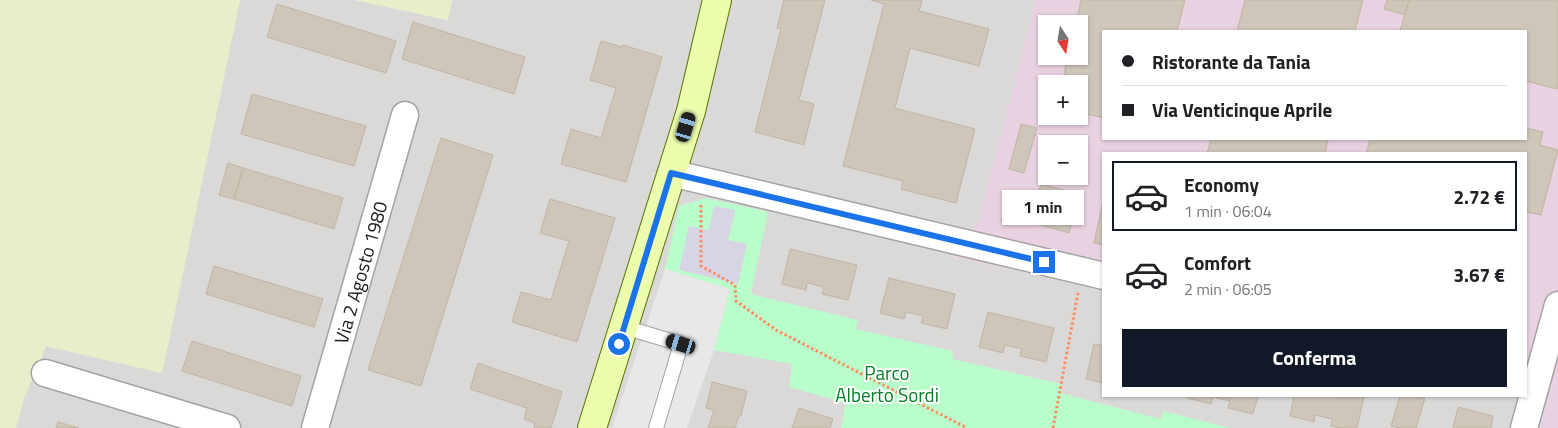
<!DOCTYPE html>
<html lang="it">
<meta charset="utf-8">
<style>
:root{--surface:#fff;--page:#f6f6f6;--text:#202124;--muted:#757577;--line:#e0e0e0;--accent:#111827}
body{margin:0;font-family:"Titillium Web",sans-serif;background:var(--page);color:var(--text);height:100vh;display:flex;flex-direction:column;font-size:19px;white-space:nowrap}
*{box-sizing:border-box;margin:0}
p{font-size:16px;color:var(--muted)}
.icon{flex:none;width:28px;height:28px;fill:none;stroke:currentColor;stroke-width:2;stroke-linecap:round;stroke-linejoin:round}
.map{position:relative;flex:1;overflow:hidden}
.side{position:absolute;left:1102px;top:152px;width:425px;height:245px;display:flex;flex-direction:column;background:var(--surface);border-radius:0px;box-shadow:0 1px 4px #0004}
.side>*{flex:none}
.hud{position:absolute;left:1102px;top:30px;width:425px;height:110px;border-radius:0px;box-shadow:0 1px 4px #0004;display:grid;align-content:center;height:110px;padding:0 20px;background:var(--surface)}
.needle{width:32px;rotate:168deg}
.fabs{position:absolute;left:1038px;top:15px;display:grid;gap:10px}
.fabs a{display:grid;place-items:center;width:50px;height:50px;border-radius:0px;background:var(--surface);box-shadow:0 1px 4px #0004;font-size:25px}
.end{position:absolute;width:22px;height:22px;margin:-11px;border:6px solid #1a73e8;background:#fff;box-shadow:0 0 0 2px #fff}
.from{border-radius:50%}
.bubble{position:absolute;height:35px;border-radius:0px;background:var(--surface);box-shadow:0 1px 4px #0004;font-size:16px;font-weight:700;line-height:35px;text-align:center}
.car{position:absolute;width:15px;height:30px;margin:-15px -8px;border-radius:6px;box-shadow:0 0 4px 1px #0007;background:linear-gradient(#222 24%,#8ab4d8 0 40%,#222 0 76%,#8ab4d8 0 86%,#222 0)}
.hud b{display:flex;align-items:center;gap:18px;height:48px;font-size:19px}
.hud b+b{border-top:1px solid var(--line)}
.hud i{width:12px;height:12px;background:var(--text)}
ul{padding:9px 0 0;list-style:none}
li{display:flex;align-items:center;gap:15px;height:70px;margin:0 10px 8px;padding:0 10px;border:2px solid transparent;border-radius:0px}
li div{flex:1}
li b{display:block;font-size:19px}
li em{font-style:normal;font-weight:700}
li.on{border-color:var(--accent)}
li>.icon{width:45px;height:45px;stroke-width:1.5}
.primary-button{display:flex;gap:10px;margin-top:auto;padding:10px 20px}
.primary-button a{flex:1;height:58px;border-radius:0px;background:var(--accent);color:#fff;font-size:20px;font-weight:700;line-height:58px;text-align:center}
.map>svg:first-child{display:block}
</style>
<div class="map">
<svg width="1558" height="428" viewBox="0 0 1558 428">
<rect width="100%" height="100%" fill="#eeece0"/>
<!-- residential -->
<path fill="#dad9d8" d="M240,0H355L447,20L452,0H1036L979,219L953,257L1104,289V396H1526L1524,428H16L24,398L46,346L162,373Z"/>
<!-- industrial -->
<path fill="#e8d1e0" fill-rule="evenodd" d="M1036,0H1558V428H1524L1526,378V154H1104V289L953,257L979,219ZM1046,24H1079V56H1046ZM1104,31H1526V139H1104ZM1046,84H1079V116H1046ZM1046,144H1079V176H1046Z"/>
<!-- farmland -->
<path fill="#e6efc9" d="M0,0H240L162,373L46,346L24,398L16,428H0Z
M355,0H452L448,20Z"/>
<!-- park -->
<path fill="#b8fdca" d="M706,198L768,212L751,294L858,320L856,329L952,351L953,359L1061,384L1060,393L1161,419L1163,411L1230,428H841L846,403L789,387L792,364L714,350L730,289L665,269L679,206Z"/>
<!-- parking -->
<path fill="#e8e8e8" d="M665,269L730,289L714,350L687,428H612Z"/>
<!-- plaza -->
<path fill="#d7d4e4" d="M714,206L735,210L728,240L747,244L738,284L679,270L689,226L709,230Z"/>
<!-- building -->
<path fill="#cec6b9" stroke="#c1b5a2" d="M784,0H825L799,100L814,104L804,145L755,132L781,29L777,28Z
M922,0L919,11L989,29L979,66L910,48L895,108L975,129L956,203L901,189L903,181L843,166L884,4L871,0Z
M1081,0H1185L1177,31H1104V118L1079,112V84H1062L1068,56H1079V24H1076Z
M1245,0H1363L1355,31H1237Z
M1387,0H1409L1405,15L1384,9Z
M1409,0H1558V83L1557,89L1526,81V31H1400Z
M277,4L396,41L386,73L267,37Z
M413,22L525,57L514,94L402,59Z
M601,41L623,47V45L662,57L626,182L561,164L571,129L601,138L616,88L590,80Z
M252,94L366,126L354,166L241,134Z
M1021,124L1037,128L1024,173L1009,169Z
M1526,128L1543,132L1540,145L1558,150L1541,215L1526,212V154H1366L1370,139H1526Z
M441,138L493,155L421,386L368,370Z
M1211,139H1328L1325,154H1207Z
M228,163L243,168L234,199L219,195Z
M243,168L343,198L334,229L234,199Z
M1041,184L1079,194L1069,233L1030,222Z
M1104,197V245L1094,243Z
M550,199L615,218L577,342L512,322L521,292L551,300L569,241L540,233Z
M1004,213L1012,215L1009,224L1001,222Z
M790,249L857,265L848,300L822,294L824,287L807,283L806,290L782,284Z
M214,266L323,299L314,327L206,294Z
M889,278L955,294L947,329L921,323L923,316L906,312L904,319L880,313Z
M988,312L1054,328L1046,362L1020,356L1022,349L1005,345L1003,353L979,347Z
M192,341L301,376L292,406L182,371Z
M1094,344L1104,346V383L1086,379Z
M478,363L562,392L551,428H534L535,423L524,419L527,408L470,389Z
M712,382L747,391L741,416H739L735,428H708L714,410L706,408Z
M1188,396H1258L1253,414L1228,408L1230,401L1213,397L1211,404L1187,398Z
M1294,396L1364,397L1357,428H1339L1331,426L1332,419L1315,415L1314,422L1290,416Z
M1400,396H1419L1425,398L1416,428H1400L1391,426Z
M1458,407L1493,416L1491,428H1453Z
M799,408L833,419L830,428H792Z
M58,422L79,428H56Z"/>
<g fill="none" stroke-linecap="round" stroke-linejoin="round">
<defs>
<path id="lane" d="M624,327L681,344L656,428"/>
<g id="street">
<path d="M671,173L1104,276"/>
<path d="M45,373L227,428"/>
<path id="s1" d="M315,428L405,115"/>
<path d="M1524,428L1558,305"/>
</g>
<path id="secondary" d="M592,428L691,111L717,0"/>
</defs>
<!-- lane casing -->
<use href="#lane" stroke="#a3a3a3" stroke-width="16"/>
<!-- street casing -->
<use href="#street" stroke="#a3a3a3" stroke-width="29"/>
<!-- secondary casing -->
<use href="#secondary" stroke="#547500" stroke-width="30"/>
<!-- path -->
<path stroke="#ff8c60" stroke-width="3" stroke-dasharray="2.5 2.5" stroke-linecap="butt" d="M701,205V266L735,285L736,301L776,330L967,428
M1053,428L1078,293"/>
<!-- lane -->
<use href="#lane" stroke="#fff" stroke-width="14"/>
<!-- street -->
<use href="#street" stroke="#fff" stroke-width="26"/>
<!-- secondary -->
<use href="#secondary" stroke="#ecfeae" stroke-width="28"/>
</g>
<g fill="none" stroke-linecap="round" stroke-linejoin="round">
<!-- route -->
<path stroke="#1a73e8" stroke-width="6" d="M619,344L671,173L1044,262"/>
</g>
<g text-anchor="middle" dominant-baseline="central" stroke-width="4" stroke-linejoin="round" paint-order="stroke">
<!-- street labels -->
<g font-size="19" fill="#1c1c1c" stroke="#fff">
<text stroke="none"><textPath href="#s1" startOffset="162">Via 2 Agosto 1980</textPath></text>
</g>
<!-- park labels -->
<g font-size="19" fill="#038023" stroke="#fff">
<text x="887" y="372">Parco<tspan x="887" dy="22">Alberto Sordi</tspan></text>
</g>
</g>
</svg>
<div class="fabs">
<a><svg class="needle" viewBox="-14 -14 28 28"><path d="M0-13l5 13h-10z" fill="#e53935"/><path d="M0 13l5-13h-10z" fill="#757577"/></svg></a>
<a>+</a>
<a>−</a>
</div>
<i class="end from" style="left:619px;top:344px"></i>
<i class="end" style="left:1044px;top:262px"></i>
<div class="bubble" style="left:1002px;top:190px;width:82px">1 min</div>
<i class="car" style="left:686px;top:127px;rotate:17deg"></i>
<i class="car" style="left:681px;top:344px;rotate:287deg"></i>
<div class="hud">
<b><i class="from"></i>Ristorante da Tania</b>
<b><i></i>Via Venticinque Aprile</b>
</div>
<section class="side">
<ul>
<li class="on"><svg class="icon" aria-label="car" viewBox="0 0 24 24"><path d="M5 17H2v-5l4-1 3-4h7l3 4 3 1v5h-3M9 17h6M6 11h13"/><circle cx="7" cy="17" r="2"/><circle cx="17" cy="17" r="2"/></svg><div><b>Economy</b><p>1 min · 06:04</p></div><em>2.72 €</em></li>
<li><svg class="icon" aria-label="car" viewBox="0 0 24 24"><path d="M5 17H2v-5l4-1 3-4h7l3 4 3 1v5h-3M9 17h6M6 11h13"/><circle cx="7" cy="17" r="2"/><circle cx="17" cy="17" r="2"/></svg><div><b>Comfort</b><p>2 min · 06:05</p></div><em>3.67 €</em></li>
</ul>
<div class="primary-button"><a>Conferma</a></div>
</section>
</div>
